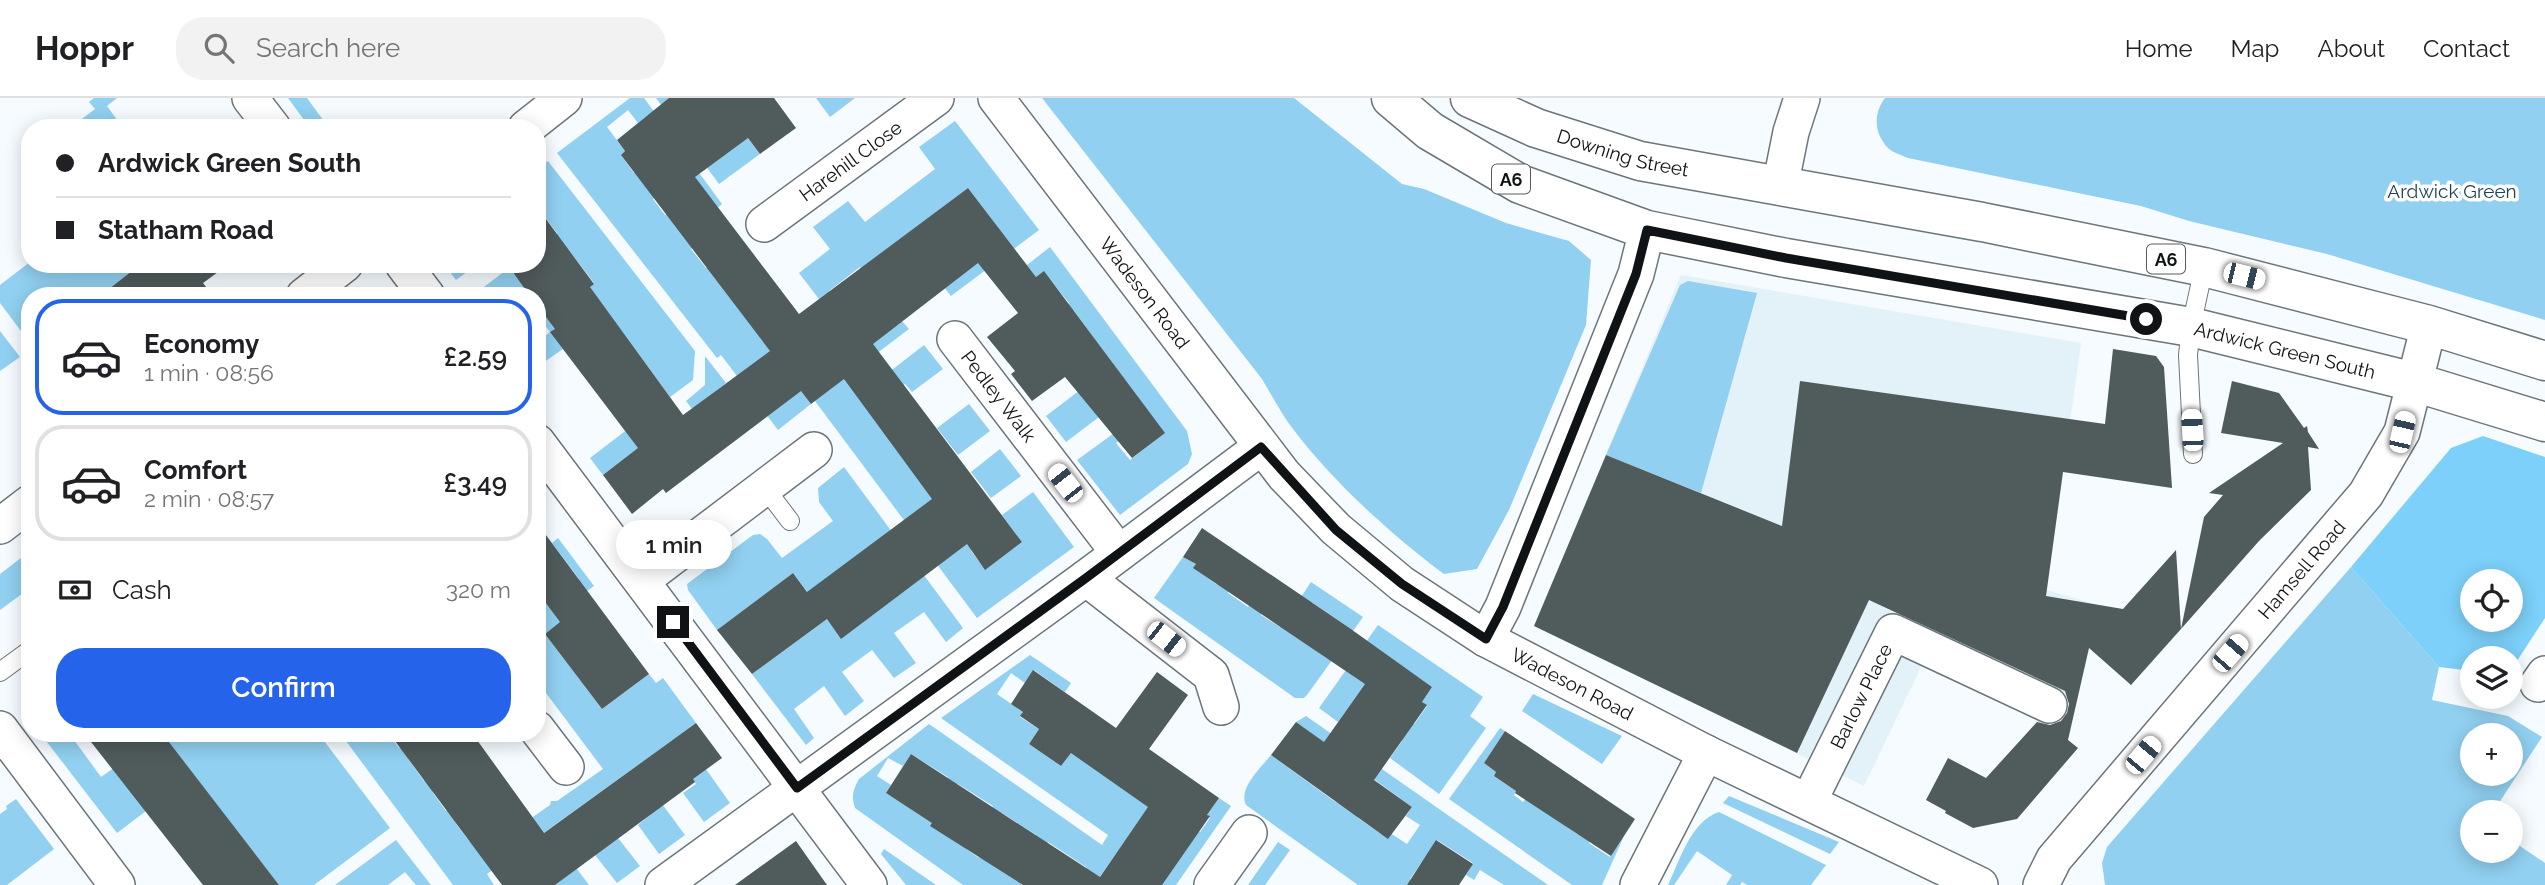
<!DOCTYPE html>
<meta charset="utf-8">
<style>
:root{--surface:#fff;--page:#f2f2f2;--text:#202124;--muted:#757577;--line:#e0e0e0;--accent:#2563eb}
body{margin:0;font-family:Raleway,sans-serif;background:var(--page);color:var(--text);height:100vh;display:flex;flex-direction:column;font-size:26px;white-space:nowrap}
*{box-sizing:border-box;margin:0}
p{font-size:23px;color:var(--muted)}
.icon{flex:none;width:38px;height:38px;fill:none;stroke:currentColor;stroke-width:2;stroke-linecap:round;stroke-linejoin:round}
.map{position:relative;flex:1;overflow:hidden}
.sheet{position:absolute;left:21px;top:189px;width:525px;height:455px;display:flex;flex-direction:column;background:var(--surface);border-radius:28px;box-shadow:0 4px 18px #0003}
.sheet>*{flex:none}
.banner{position:absolute;left:21px;top:21px;width:525px;height:154px;border-radius:28px;box-shadow:0 4px 18px #0003;display:grid;align-content:center;height:154px;padding:0 35px;background:var(--surface)}
.controls{position:absolute;left:2460px;top:471px;display:grid;gap:14px}
.controls a{display:grid;place-items:center;width:63px;height:63px;border-radius:50%;background:var(--surface);box-shadow:0 4px 18px #0003;font-size:35px}
.end{position:absolute;width:32px;height:32px;margin:-16px;border:9px solid #101315;background:#fff;box-shadow:0 0 0 4px #fff}
.from{border-radius:50%}
.bubble{position:absolute;height:49px;border-radius:24px;background:var(--surface);box-shadow:0 4px 18px #0003;font-size:23px;font-weight:600;line-height:49px;text-align:center}
.car{position:absolute;width:21px;height:42px;margin:-21px -10px;border-radius:9px;box-shadow:0 0 5px 2px #0007;background:linear-gradient(#fff 24%,#345 0 40%,#fff 0 76%,#345 0 86%,#fff 0)}
.banner b{display:flex;align-items:center;gap:24px;height:66px;font-size:26px}
.banner b+b{border-top:2px solid var(--line)}
.banner i{width:18px;height:18px;background:var(--text)}
ul{padding:12px 0 0;list-style:none}
li{display:flex;align-items:center;gap:21px;height:116px;margin:0 14px 10px;padding:0 21px;border:4px solid var(--line);border-radius:28px}
li div{flex:1}
li b{display:block;font-size:26px}
li em{font-style:normal;font-weight:600}
li.selected{border-color:var(--accent)}
li>.icon{width:63px;height:63px;stroke-width:1.5}
.pay{display:flex;align-items:center;gap:18px;height:77px;padding:0 35px;font-size:26px}
.pay p{margin-inline-start:auto}
.action{display:flex;gap:14px;margin-top:auto;padding:14px 35px}
.action a{flex:1;height:80px;border-radius:28px;background:var(--accent);color:#fff;font-size:28px;font-weight:600;line-height:80px;text-align:center}
header{display:flex;align-items:center;gap:42px;box-sizing:border-box;height:98px;padding:0 35px;background:var(--surface);border-bottom:2px solid var(--line)}
header strong{font-size:33px}
nav{display:flex;gap:38px;margin-inline-start:auto;font-size:24px}
.search{width:490px;height:63px;background:var(--page);display:flex;align-items:center;gap:18px;box-sizing:border-box;padding:0 24px;border-radius:28px;color:var(--muted);font-size:26px}
.map>svg:first-child{display:block}
</style>
<header>
<strong>Hoppr</strong>
<div class="search"><svg class="icon" aria-label="search" viewBox="0 0 24 24"><circle cx="10" cy="10" r="6"/><path d="M15 15l6 6"/></svg>Search here</div>
<nav><a>Home</a><a>Map</a><a>About</a><a>Contact</a></nav>
</header>
<div class="map">
<svg width="2545" height="787" viewBox="0 0 2545 787">
<rect width="100%" height="100%" fill="#f5fbff"/>
<!-- built -->
<path fill="#e3f1f9" d="M1681,177L2081,245L2047,492L2098,507L2079,595L2049,616L1924,563L1864,688L1534,528Z"/>
<!-- green -->
<path fill="#91d0f0" fill-rule="evenodd" d="M94,0H117L107,8L123,30H70L95,11L89,4Z
M288,0H307L329,30H310Z
M630,0H644L722,106L707,118L648,17L638,25L628,12L607,29L625,53L621,57L634,75L639,71L658,96L653,101L665,117L678,108L695,147L691,151L706,170L712,165L811,306L778,332L721,257L717,260L557,55Z
M656,0H712L743,43L748,40L760,56L719,86Z
M816,0H855L830,19Z
M1042,0H1294L1402,86L1424,91L1506,125L1569,143L1591,162L1586,227L1509,412L1477,471L1444,476C1390,436 1330,381 1290,327C1280,313 1271,296 1262,281Z
M1885,0H2545V222L2327,156L2189,123L2141,108L1908,60C1902,57 1893,55 1888,50C1874,35 1873,16 1885,0Z
M955,23L1039,132L951,198L931,173L996,127L968,90L872,162L871,184L860,169L829,193L839,207L829,214L799,175L830,151L813,129L848,103L865,124L935,71L919,49Z
M548,63L695,253L693,282L670,299L621,232L582,195L594,185L568,151L548,142L557,135L537,109V71Z
M1050,149L1187,333L1192,356L1188,366L1120,417L1077,362L1117,333L1122,340L1116,345L1130,362L1164,335L1074,213L1061,212L1069,205L1044,174L1036,179L1027,167Z
M30,164V166H142L100,198H30V245L0,205V187Z
M444,166H478L456,182Z
M509,170L521,185L570,221L551,234L563,251L537,269V244L550,234L537,217V198H472Z
M1688,183L1757,195L1701,395L1606,357L1680,187Z
M902,223L909,231L868,262L876,324L977,448L971,453L985,471L1022,444L1002,417L1033,394L1074,449L977,520L815,303L826,248Z
M0,233L20,259L0,273Z
M924,247L943,271L912,294L905,286L899,289L888,275Z
M705,258L726,285L692,311L686,303L705,287Z
M1088,286L1099,319L1066,344L1046,318Z
M969,306L990,333L958,357L937,330Z
M637,324L639,350L603,377L590,360Z
M1000,351L1021,378L991,400L971,374Z
M844,369L963,530L946,544L924,514L894,535L916,565L894,580L872,552L842,574L864,603L845,618L824,588L794,611L814,640L806,647L752,576L827,521L842,540L793,475L717,532L688,492L687,486L753,437L760,436L767,441L782,460L833,423L819,404L818,390Z
M558,440L594,488L587,493L592,501L545,536L602,611L649,576L656,585L663,580L696,625L487,776L494,787H453L340,635H388L399,650L404,647L409,662L424,683L429,681L433,695L446,713L450,711L457,727L469,743L510,735L550,707L551,703H557L603,671L537,583V493L569,489L579,481L552,445Z
M30,453V490L0,512V476Z
M1183,459L1196,466L1194,470L1216,486L1230,490L1228,495L1248,509L1252,504L1263,512L1261,517L1280,529L1283,526L1326,560L1348,529L1313,505L1295,508L1311,484L1363,519L1307,597L1304,600H1295L1154,500Z
M2351,469L2439,569L2432,602L2508,618L2542,639L2493,714H2473V752H2511V742L2545,765V787H2105L2102,765L2107,749ZM2473,637H2511V676H2473Z
M1378,527L1483,599L1470,618L1486,630L1439,696L1390,660L1402,643L1396,638L1415,625L1427,608L1422,604L1432,589L1386,557L1338,624L1319,610Z
M1030,557L1071,585L1065,594L1034,572L1025,585L1011,575L997,596L1023,614L1020,619L1039,631L1029,646L1061,668L1074,651L1162,715L1144,716L1094,787L1086,769L1048,744L1041,754L1036,737L1002,715L987,718L993,708L958,686L939,693L948,679L911,656L903,668L888,660L877,678L891,687L886,695L968,746L966,751L979,760L984,753L1024,784L1021,787H963L855,710C851,698 853,692 859,681L929,626L1102,747L1108,737L941,620Z
M1533,596L1622,638L1602,666L1522,613Z
M1306,618L1548,787H1504L1480,772L1474,782L1466,777L1473,765L1437,742L1410,781L1418,787H1358L1246,707C1238,690 1260,671 1271,657L1334,703L1361,716L1358,720L1381,736L1384,731L1407,746L1420,727L1406,718L1412,709L1296,624Z
M1500,630L1505,633L1484,665L1496,674L1494,678L1516,693L1514,697L1523,704L1526,700L1577,736L1592,740L1589,745L1610,759L1624,738L1602,787H1572L1449,701Z
M40,635H69L101,679L163,635H194L201,644L213,635H318L390,730L314,787H279L190,672L146,713L117,735Z
M703,667L730,705L704,724L683,695L696,686L690,677Z
M1729,698L1839,744L1830,756L1723,705Z
M657,699L685,737L659,756L638,727L650,717L644,708Z
M1219,700L1231,708L1176,787H1152L1190,728L1200,734L1210,720L1207,717Z
M16,701L54,751L7,787H0V716L7,711L6,708Z
M1719,714L1826,767L1811,787H1747L1742,784L1740,787H1726L1732,777L1697,753L1674,787H1668C1680,762 1691,723 1719,714Z
M618,740L640,768L617,785L588,748Z
M396,742L431,787H416L405,774L388,787H335Z
M1278,744L1290,752L1265,787H1248Z
M884,751L936,787H906L881,756Z
M571,763L589,787H555L564,780Z"/>
<!-- forest -->
<path fill="#7cd0f9" fill-rule="evenodd" d="M2483,338L2545,359V520L2513,569L2511,560H2473V573L2439,569L2351,469L2451,350ZM2473,483H2511V522H2473Z"/>
<!-- building -->
<path fill="#505b5c" d="M669,0H774L796,30L760,56L748,40L695,79L799,216L968,90L1036,179L1044,173L1165,335L1132,360L1065,279L1032,303L1011,276L1015,273L987,239L1018,215L978,165L873,246L1022,444L985,472L967,446L841,541L827,521L752,576L717,532L793,475L807,494L932,401L844,281L811,306L801,293L666,395L663,391L632,416L603,377L638,350L550,234L555,231L537,207V198H530L507,166H537V109L594,186L590,189L683,317L770,253L621,57L625,53L617,42Z
M141,166H229L203,185L213,198H100Z
M2113,251L2156,258L2164,269L2172,390L2063,374L2046,498L2123,511L2176,452L2181,531L2131,587L2089,550L2068,642L2078,650L2017,721L1973,730L1945,715L1946,713L1926,702L1948,660L1986,680L2037,624L2050,627L2061,623L2067,615L2069,606L2065,593L1869,502L1797,655L1534,528L1606,357L1782,428L1800,283L2105,326Z
M2232,283L2279,295L2304,330L2307,328L2308,334L2319,351L2308,349L2311,392L2259,443L2181,531L2204,419L2223,397L2209,395L2283,345L2221,335Z
M537,425L649,576L602,611L545,536L560,524L537,493Z
M1202,430L1348,529L1432,589L1422,604L1427,607L1374,682L1412,709L1388,741L1271,657L1296,624L1324,644L1365,586L1193,470L1196,466L1183,459Z
M1033,572L1116,630L1157,574L1188,597L1149,651L1219,700L1207,717L1210,718L1162,787H1023L930,728L932,725L886,695L911,656L1100,779L1148,709L1071,655L1061,668L1029,646L1039,631L1020,618L1023,614L1011,606Z
M696,625L722,660L693,681L695,684L555,787H502L389,635H472L544,735Z
M1505,633L1635,721L1611,758L1515,695L1516,693L1494,678L1496,674L1484,665Z
M84,635H162L279,787H203Z
M1436,742L1473,766L1459,787H1407Z
M796,743L827,787H735Z"/>
<g fill="none" stroke-linecap="round" stroke-linejoin="round">
<defs>
<path id="service" d="M2193,356L2188,257L2191,229L2204,169
M765,390L790,423
M0,574L30,552"/>
<g id="minor">
<path d="M250,0L273,30"/>
<path id="s1" d="M996,0L1284,377L1336,431L1402,486L1486,541L1706,655L1980,787"/>
<path d="M526,30L564,0"/>
<path d="M1780,89L1791,34L1802,0"/>
<path id="s2" d="M764,126L936,0"/>
<path d="M403,166L427,198"/>
<path d="M304,198L345,166"/>
<path id="s3" d="M955,241L1119,455"/>
<path d="M537,344L869,787"/>
<path d="M0,428L30,405"/>
<path d="M1086,480L1211,577L1221,609"/>
<path d="M642,482L814,352"/>
<path d="M1486,541L1503,509L1636,176L1647,132"/>
<path d="M2538,586L2545,576"/>
<path d="M0,631L117,787"/>
<path d="M537,631L566,669"/>
<path id="s4" d="M1809,703L1893,534L2049,607"/>
<path d="M663,787L1086,480L1261,349"/>
<path d="M1212,787L1249,735"/>
<path d="M1638,787L1706,655"/>
<path id="s5" d="M2041,787L2054,761L2366,396L2402,334L2429,227"/>
</g>
<g id="trunk">
<path id="s6" d="M1391,0L1430,33L1520,86L1647,132L1786,160L2191,229L2414,284L2545,324"/>
<path id="s7" d="M1470,0L1536,30L1640,63L1982,124L2204,169L2429,227L2545,263"/>
</g>
</defs>
<!-- service casing -->
<use href="#service" stroke="#6c757a" stroke-width="20"/>
<!-- minor casing -->
<use href="#minor" stroke="#6c757a" stroke-width="38"/>
<!-- trunk casing -->
<use href="#trunk" stroke="#6c757a" stroke-width="41"/>
<!-- service -->
<use href="#service" stroke="#fff" stroke-width="18"/>
<!-- minor -->
<use href="#minor" stroke="#fff" stroke-width="35"/>
<!-- trunk -->
<use href="#trunk" stroke="#fff" stroke-width="38"/>
</g>
<g fill="none" stroke-linecap="round" stroke-linejoin="round">
<!-- route -->
<path stroke="#101315" stroke-width="9" d="M673,524L797,690L1086,480L1261,349L1336,432L1402,486L1486,541L1503,509L1636,176L1647,132L1786,160L2146,221"/>
</g>
<g text-anchor="middle" dominant-baseline="central" stroke-width="7" stroke-linejoin="round" paint-order="stroke">
<!-- shield labels -->
<g fill="#fff" stroke="#585a5b" stroke-width="2">
<rect x="1492" y="66.5" width="38" height="29" rx="5"/>
<rect x="2147" y="146.5" width="38" height="29" rx="5"/>
</g>
<g font-size="18" font-weight="bold" fill="#101315">
<text x="1511" y="81">A6</text>
<text x="2166" y="161">A6</text>
</g>
<!-- street labels -->
<g font-size="19" fill="#101315" stroke="#fff">
<text stroke="none"><textPath href="#s7" startOffset="163">Downing Street</textPath></text>
<text stroke="none"><textPath href="#s2" startOffset="107">Harehill Close</textPath></text>
<text stroke="none"><textPath href="#s1" startOffset="245">Wadeson Road</textPath></text>
<text stroke="none"><textPath href="#s6" startOffset="940">Ardwick Green South</textPath></text>
<text stroke="none"><textPath href="#s3" startOffset="72">Pedley Walk</textPath></text>
<text stroke="none"><textPath href="#s5" startOffset="410">Hamsell Road</textPath></text>
<text stroke="none"><textPath href="#s1" startOffset="833">Wadeson Road</textPath></text>
<text stroke="none"><textPath href="#s4" startOffset="117">Barlow Place</textPath></text>
</g>
<!-- park labels -->
<g font-size="19" fill="#1f4456" stroke="#fff">
<text x="2452" y="93">Ardwick Green</text>
</g>
</g>
</svg>
<div class="controls">
<a><svg class="icon" aria-label="locate" viewBox="0 0 24 24"><circle cx="12" cy="12" r="6"/><path d="M12 2v4M12 18v4M2 12h4M18 12h4"/></svg></a>
<a><svg class="icon" aria-label="layers" viewBox="0 0 24 24"><path d="M12 4l9 5-9 5-9-5zM3 14l9 5 9-5"/></svg></a>
<a>+</a>
<a>−</a>
</div>
<i class="end from" style="left:2146px;top:221px"></i>
<i class="end" style="left:673px;top:524px"></i>
<div class="bubble" style="left:616px;top:422px;width:116px">1 min</div>
<i class="car" style="left:2244px;top:178px;rotate:104deg"></i>
<i class="car" style="left:2192px;top:332px;rotate:357deg"></i>
<i class="car" style="left:2402px;top:334px;rotate:13deg"></i>
<i class="car" style="left:1065px;top:385px;rotate:322deg"></i>
<i class="car" style="left:1166px;top:541px;rotate:128deg"></i>
<i class="car" style="left:2230px;top:555px;rotate:41deg"></i>
<i class="car" style="left:2143px;top:657px;rotate:40deg"></i>
<div class="banner">
<b><i class="from"></i>Ardwick Green South</b>
<b><i></i>Statham Road</b>
</div>
<section class="sheet">
<ul>
<li class="selected"><svg class="icon" aria-label="car" viewBox="0 0 24 24"><path d="M5 17H2v-5l4-1 3-4h7l3 4 3 1v5h-3M9 17h6M6 11h13"/><circle cx="7" cy="17" r="2"/><circle cx="17" cy="17" r="2"/></svg><div><b>Economy</b><p>1 min · 08:56</p></div><em>£2.59</em></li>
<li><svg class="icon" aria-label="car" viewBox="0 0 24 24"><path d="M5 17H2v-5l4-1 3-4h7l3 4 3 1v5h-3M9 17h6M6 11h13"/><circle cx="7" cy="17" r="2"/><circle cx="17" cy="17" r="2"/></svg><div><b>Comfort</b><p>2 min · 08:57</p></div><em>£3.49</em></li>
</ul>
<div class="pay"><svg class="icon" aria-label="cash" viewBox="0 0 24 24"><path d="M3 7h18v10H3z"/><circle cx="12" cy="12" r="2"/></svg>Cash<p>320 m</p></div>
<div class="action"><a>Confirm</a></div>
</section>
</div>
